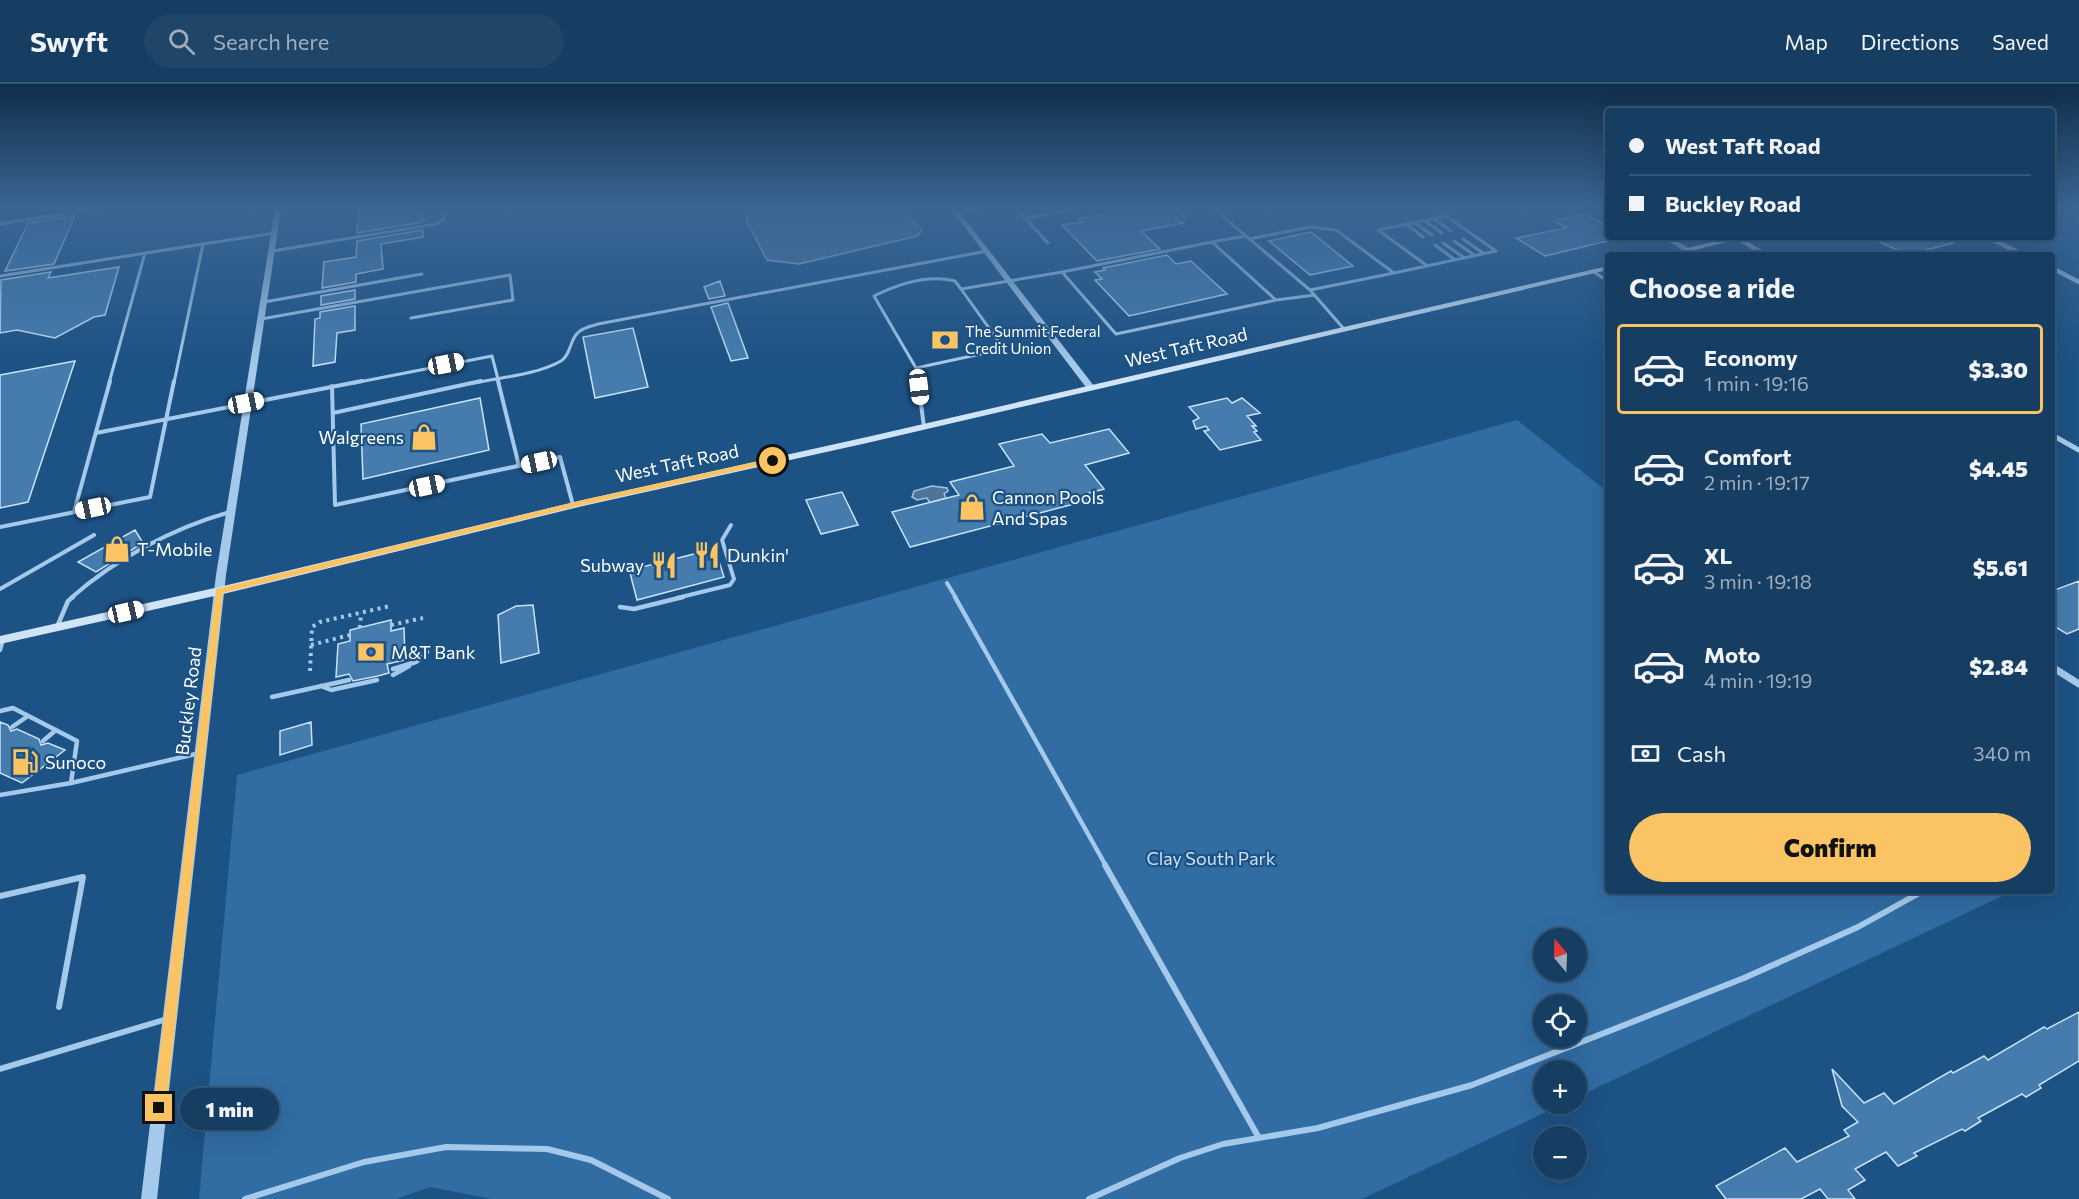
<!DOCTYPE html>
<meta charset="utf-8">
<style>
:root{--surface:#163e63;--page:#1f4569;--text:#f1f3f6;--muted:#9eaebe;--line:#355778;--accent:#fac363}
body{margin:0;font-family:Commissioner,sans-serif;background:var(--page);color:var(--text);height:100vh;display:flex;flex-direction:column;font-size:22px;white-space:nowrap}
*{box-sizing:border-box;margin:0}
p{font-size:20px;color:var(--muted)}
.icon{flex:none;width:33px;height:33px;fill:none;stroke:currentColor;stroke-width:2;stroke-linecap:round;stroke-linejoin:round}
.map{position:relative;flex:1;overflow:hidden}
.side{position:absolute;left:1605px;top:168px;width:450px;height:642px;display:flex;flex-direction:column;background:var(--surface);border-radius:6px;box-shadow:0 6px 24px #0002,0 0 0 2px var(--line)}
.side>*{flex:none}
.hud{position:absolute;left:1605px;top:24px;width:450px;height:132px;border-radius:6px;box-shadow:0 6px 24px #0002,0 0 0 2px var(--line);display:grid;align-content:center;height:132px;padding:0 24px;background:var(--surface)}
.needle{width:39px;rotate:341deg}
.controls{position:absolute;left:1533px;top:844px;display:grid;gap:12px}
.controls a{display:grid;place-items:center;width:54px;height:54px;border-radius:50%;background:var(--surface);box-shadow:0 6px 24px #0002,0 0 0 2px var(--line);font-size:30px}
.end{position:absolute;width:27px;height:27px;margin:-14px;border:8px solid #fac363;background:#111;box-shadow:0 0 0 3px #111}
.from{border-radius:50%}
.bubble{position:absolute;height:42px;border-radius:21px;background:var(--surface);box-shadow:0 6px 24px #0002,0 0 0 2px var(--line);font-size:20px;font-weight:800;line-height:42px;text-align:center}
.car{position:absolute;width:18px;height:36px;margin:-18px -9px;border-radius:8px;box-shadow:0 0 4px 2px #0007;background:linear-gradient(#fff 24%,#345 0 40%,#fff 0 76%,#345 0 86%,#fff 0)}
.hud b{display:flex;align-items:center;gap:21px;height:57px;font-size:22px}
.hud b+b{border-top:2px solid var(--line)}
.hud i{width:15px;height:15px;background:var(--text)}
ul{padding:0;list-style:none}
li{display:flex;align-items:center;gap:18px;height:90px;margin:0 12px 9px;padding:0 12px;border:3px solid transparent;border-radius:6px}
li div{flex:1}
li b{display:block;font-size:22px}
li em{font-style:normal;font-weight:800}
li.on{border-color:var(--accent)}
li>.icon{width:54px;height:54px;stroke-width:1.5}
h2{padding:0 24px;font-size:27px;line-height:72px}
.pay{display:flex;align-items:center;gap:15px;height:66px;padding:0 24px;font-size:22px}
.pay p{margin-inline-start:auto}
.button{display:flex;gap:12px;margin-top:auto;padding:12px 24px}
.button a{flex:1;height:69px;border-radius:36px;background:var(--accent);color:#111;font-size:24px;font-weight:800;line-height:69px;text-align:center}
header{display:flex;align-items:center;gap:36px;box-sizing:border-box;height:84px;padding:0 30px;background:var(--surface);border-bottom:2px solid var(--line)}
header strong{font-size:28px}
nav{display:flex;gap:33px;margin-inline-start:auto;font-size:21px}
.search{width:420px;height:54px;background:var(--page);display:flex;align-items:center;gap:15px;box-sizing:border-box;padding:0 21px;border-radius:33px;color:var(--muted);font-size:22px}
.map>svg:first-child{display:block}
</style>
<header>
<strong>Swyft</strong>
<div class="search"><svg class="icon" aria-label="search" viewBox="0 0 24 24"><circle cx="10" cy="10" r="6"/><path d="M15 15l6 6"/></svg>Search here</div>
<nav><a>Map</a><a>Directions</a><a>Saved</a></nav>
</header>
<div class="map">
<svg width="2079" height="1115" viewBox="0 0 2079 1115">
<rect width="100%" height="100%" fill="#1d5284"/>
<!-- green -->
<path fill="#316ca2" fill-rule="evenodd" d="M1517,336L1608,408V807H2013L1577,1013L1576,987H1544V1020H1563L1362,1115H491L430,1103L396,1115H199L237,691ZM1544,855H1576V888H1544ZM1544,921H1576V954H1544Z"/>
<!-- water -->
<path fill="#4e7499" stroke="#98c5ec" stroke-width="1.5" d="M752,125H899L922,146L917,152L799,180L767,176L747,138L746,126Z
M932,402L947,404L948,407L944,410L946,414L930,419L927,414L917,416L912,413L914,407Z"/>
<!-- building -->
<path fill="#457cad" stroke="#c9e2f8" stroke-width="1.5" d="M359,125H422L423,138L357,149Z
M1132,125H1167L1183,139L1141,147L1160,165L1097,177L1062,141L1082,138L1079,135Z
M1586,130L1608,143V157L1545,172L1516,154L1566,144L1554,137Z
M75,132L54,180L5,187L28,139Z
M423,146V153L381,160L383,185L356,190V198L322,204L324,178L356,173L357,157Z
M1311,148L1353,182L1310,191L1269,157Z
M1870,153H1952L1953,159L1907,171Z
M1167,171L1176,180L1191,177L1227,210L1129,232L1095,196L1102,195L1095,188L1105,186L1103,184Z
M119,183L105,231L94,233L55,254L17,246L0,249L1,196L51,188L48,194Z
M720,197L725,212L709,215L704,203Z
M355,206V215L321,221V212Z
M728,219L748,274L731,277L711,223Z
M355,222V246L337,249L335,278L313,282L315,235L320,234V228Z
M633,244L648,303L595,314L583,253Z
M75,277L28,418L0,424V291Z
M480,314L489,366L363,395L361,340Z
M1227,314L1232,319L1242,314L1260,329L1247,332L1256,342H1252L1257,347L1254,348L1261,356L1220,366L1204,347L1209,346L1206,342L1196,345L1193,337L1199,334L1189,323Z
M1109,345L1129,369L1085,381L1104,405L1089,409L1093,415L910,463L892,428L959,411L950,398L1014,382L999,360L1042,350L1050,359Z
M842,408L858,441L821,450L806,416Z
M135,446L143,459L96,488L78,478Z
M710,466L711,469L716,468L724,493L637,516L630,489L642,486V483Z
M2079,497V545L2067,550L2052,541V507Z
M533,521L539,569L501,579L498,531L516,522Z
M391,536V547L404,544L405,576L387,580L389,589L378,592L353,597L349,590L336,593L338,560L350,557V546Z
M0,638L8,641L11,647L17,645L39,655L41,661L48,659L65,666L22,699L0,689Z
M311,638L312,661L280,671V647Z
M2079,928V977L2039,1001L2041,1004L2026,1013L2022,1010L1978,1034L1981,1037L1965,1047L1962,1045L1914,1069L1917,1072L1898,1082L1886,1068L1855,1085L1865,1096L1848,1106L1855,1115H1828L1820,1105L1801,1115H1726L1716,1102L1785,1064L1797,1078L1849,1052L1844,1046L1858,1038L1842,1022L1832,985L1864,1019L1884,1009L1894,1020L1951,987L1953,989L1984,972L1988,976L2044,943L2047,945Z"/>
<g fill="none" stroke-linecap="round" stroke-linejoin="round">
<!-- path -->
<path stroke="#a4c9ea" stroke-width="4" stroke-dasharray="3 4.5" stroke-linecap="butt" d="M391,541L423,534
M360,544L361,529
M311,561L350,551
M310,587L312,543L320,538L390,522"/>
<!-- service-far3 -->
<path stroke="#a4c9ea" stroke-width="3" d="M1017,125L1025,134L1076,125
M1175,125L1185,134
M1214,125L1310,206L1344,245
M958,129L982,125
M1025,134L1048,159
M1434,135L1451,147
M1425,137L1442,149
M1415,139L1432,151
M0,140L96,125
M1406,140L1423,153
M1249,155L1310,143L1336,146L1394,189L1310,206
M1463,155L1483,169
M1454,157L1474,171
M1443,159L1463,173
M1435,161L1454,175
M272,167L436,140L444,135L442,125
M1592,187L1608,197
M1062,188L1212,158
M1394,189L1496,167L1446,132L1378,146L1426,181
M0,192L203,160
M1276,216L1315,211
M264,218L422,190
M261,235L510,191L513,216L411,234
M916,284L1004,265L961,205L1062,188L1116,250L1276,216L1212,158L1245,152
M109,299L145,169
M174,299L203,160L275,149
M354,299L492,272L499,299
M474,299C502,293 536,291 561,277C572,270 569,254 580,247C585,243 593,242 598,240L987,167
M918,299L916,284L874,212C898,200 928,190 955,197L961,205"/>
<!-- service-far2 -->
<path stroke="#a4c9ea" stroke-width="4" d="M498,297L519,382
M918,297L924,343
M332,302L335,421L560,373L573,421
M333,329L481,297
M96,349L362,297
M74,428L110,297
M0,443L150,413L174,297
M947,499L956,514
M0,505L94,451
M71,514C115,475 173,444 230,428
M677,514L730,501L734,495L722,456L731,441"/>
<!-- service-far1 -->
<path stroke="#a4c9ea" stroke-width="4.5" d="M955,513L1106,782
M620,523L634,525L683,513
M57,543L68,517L73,513
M0,566L3,555
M393,585L416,578L427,568
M393,591L409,582
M321,602L331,606L377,596
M272,613L349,596
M0,627L13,624L77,657L71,699L200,669
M12,643L28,632
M43,657L56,646
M0,711L71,699"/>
<!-- service -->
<path stroke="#a4c9ea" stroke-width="6" d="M1105,781L1259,1054
M0,812L83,793L59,923
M0,985L167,935
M245,1115L364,1078L446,1063L547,1065L591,1076L668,1115
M1089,1115L1180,1074L1223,1060L1318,1044L1472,1001L1744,894L1858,843L1923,807"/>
<!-- minor-far2 -->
<path stroke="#a4c9ea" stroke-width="4.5" d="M1665,153L1686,165
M1987,153L2024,171
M1738,154L1765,171
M2052,184L2079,198"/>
<!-- minor-far1 -->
<path stroke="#a4c9ea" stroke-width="5" d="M2052,351L2079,366"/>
<!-- minor -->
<path stroke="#a4c9ea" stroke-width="7" d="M2052,583L2079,600"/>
<!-- tertiary -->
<path fill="#a4c9ea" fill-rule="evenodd" d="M275,125H281L226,491L157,1115H141L216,491Z
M951,125H957L1094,302V306H1088Z"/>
<!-- secondary -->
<path fill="#d0e4f8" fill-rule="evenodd" d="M1733,153H1747L1674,171H1659Z
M1608,182V186L867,359L583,422L219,511L0,560V552L219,503L583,416L867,353Z"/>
</g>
<!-- sky -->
<linearGradient id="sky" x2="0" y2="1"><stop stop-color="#102d49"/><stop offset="0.44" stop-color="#3a6694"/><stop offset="1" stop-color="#3a6694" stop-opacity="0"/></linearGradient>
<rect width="2079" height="281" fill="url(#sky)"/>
<!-- route -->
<path fill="#fac363" d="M773,374L776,378L583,421L223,509L166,1024L159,1031L155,1029L153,1024L216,505L583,416Z"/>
<!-- icons -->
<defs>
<symbol id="bank-bare" viewBox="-9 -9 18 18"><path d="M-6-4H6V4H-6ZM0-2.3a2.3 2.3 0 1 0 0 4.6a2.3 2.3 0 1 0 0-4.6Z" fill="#fac363" stroke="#1d5284" stroke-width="2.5" paint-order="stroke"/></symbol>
<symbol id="shop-bare" viewBox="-9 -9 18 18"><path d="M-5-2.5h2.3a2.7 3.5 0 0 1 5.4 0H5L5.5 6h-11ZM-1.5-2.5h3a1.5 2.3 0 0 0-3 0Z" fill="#fac363" stroke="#1d5284" stroke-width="2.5" paint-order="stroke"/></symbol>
<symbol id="restaurant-bare" viewBox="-9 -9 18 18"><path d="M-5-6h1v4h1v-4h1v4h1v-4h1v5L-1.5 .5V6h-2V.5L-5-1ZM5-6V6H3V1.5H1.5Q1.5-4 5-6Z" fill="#fac363" stroke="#1d5284" stroke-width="2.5" paint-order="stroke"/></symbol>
<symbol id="fuel-bare" viewBox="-9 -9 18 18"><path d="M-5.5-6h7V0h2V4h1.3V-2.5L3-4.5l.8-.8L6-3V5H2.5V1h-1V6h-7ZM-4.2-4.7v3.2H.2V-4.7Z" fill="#fac363" stroke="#1d5284" stroke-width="2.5" paint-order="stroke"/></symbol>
</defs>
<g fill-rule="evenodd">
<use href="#bank-bare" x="926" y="237" width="38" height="38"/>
<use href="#shop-bare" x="405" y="334" width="38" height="38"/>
<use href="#shop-bare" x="953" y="404" width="38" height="38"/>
<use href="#shop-bare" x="98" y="446" width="38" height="38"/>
<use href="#restaurant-bare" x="688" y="452" width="38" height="38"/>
<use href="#restaurant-bare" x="645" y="462" width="38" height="38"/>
<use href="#bank-bare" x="352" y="549" width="38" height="38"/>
<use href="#fuel-bare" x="6" y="659" width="38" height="38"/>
</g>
<g text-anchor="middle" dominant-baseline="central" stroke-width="4.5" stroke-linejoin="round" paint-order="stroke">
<!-- far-poi labels -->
<g font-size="15" fill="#fff" stroke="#1d5284" text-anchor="start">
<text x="965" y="247">The Summit Federal<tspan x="965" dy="17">Credit Union</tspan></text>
</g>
<!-- street labels -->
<g font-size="18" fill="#fff" stroke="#1d5284">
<text transform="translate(1186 263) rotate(-13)">West Taft Road</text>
<text transform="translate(677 379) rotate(-12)">West Taft Road</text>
<text transform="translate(188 617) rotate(-83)">Buckley Road</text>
</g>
<!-- poi labels -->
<g font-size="18" fill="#fff" stroke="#1d5284" text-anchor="start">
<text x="404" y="353" text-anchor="end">Walgreens</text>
<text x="992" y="413">Cannon Pools<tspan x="992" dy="21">And Spas</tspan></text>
<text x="137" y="465">T-Mobile</text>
<text x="727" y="471">Dunkin'</text>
<text x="644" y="481" text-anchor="end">Subway</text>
<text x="391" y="568">M&amp;T Bank</text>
<text x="45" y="678">Sunoco</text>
</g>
<!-- park labels -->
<g font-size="18" fill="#c9e2f8" stroke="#1d5284">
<text x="1211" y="774">Clay South Park</text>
</g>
</g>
</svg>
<div class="controls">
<a><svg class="needle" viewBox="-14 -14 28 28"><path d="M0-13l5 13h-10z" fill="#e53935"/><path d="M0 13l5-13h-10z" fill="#9eaebe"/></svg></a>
<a><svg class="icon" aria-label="locate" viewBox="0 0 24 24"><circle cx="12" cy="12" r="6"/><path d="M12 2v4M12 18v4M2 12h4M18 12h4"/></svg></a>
<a>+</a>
<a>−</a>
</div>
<i class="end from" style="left:773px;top:377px"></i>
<i class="end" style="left:159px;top:1024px"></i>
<div class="bubble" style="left:180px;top:1004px;width:99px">1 min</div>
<i class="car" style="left:446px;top:280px;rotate:79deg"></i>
<i class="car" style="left:919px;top:303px;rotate:173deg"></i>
<i class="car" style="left:246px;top:319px;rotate:79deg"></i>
<i class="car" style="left:539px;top:378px;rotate:258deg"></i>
<i class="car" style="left:427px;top:402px;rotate:78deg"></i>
<i class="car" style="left:93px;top:424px;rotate:258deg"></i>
<i class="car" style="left:126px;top:528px;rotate:77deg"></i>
<div class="hud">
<b><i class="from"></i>West Taft Road</b>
<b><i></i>Buckley Road</b>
</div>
<section class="side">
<h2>Choose a ride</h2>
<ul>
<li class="on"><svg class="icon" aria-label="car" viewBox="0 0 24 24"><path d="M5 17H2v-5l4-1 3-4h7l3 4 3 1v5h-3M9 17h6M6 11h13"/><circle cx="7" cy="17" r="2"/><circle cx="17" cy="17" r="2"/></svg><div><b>Economy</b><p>1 min · 19:16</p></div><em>$3.30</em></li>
<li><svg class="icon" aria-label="car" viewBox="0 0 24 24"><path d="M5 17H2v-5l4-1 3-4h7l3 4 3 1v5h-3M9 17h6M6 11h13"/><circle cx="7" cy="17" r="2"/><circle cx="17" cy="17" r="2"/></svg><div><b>Comfort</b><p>2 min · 19:17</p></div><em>$4.45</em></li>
<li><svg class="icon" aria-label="car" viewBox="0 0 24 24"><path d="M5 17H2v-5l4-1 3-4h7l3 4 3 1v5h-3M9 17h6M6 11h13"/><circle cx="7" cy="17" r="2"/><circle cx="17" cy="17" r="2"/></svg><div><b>XL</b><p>3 min · 19:18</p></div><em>$5.61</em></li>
<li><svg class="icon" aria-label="car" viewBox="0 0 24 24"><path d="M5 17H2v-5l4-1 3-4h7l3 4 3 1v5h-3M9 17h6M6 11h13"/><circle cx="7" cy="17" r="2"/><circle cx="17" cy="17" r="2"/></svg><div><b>Moto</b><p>4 min · 19:19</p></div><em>$2.84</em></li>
</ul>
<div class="pay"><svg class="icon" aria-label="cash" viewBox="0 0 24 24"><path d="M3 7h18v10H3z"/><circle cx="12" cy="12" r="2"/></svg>Cash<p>340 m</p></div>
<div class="button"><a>Confirm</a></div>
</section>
</div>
